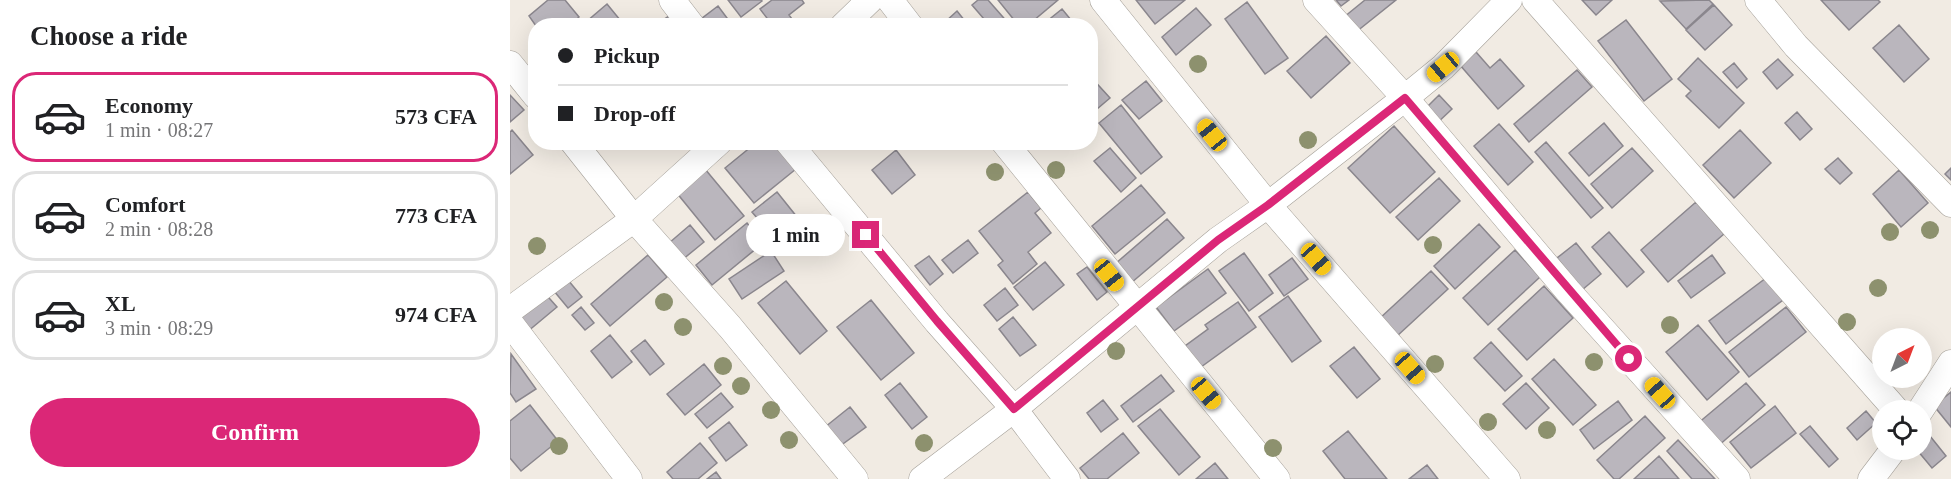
<!DOCTYPE html>
<meta charset="utf-8">
<style>
:root{--surface:#fff;--page:#f2f2f2;--text:#202124;--muted:#757577;--line:#e0e0e0;--accent:#db2777}
body{margin:0;font-family:Georgia,serif;background:var(--page);color:var(--text);height:100vh;display:flex;flex-direction:column;font-size:22px;white-space:nowrap}
*{box-sizing:border-box;margin:0}
p{font-size:20px;color:var(--muted)}
.icon{flex:none;width:33px;height:33px;fill:none;stroke:currentColor;stroke-width:2;stroke-linecap:round;stroke-linejoin:round}
.map{position:relative;flex:1;overflow:hidden}
.drawer{display:flex;flex-direction:column;background:var(--surface);width:510px}
.drawer>*{flex:none}
.hud{position:absolute;left:18px;top:18px;width:570px;height:132px;border-radius:24px;box-shadow:0 6px 24px #0002;display:grid;align-content:center;height:132px;padding:0 30px;background:var(--surface)}
.needle{width:39px;rotate:42deg}
.controls{position:absolute;left:1362px;top:328px;display:grid;gap:12px}
.controls a{display:grid;place-items:center;width:60px;height:60px;border-radius:50%;background:var(--surface);box-shadow:0 6px 24px #0002;font-size:30px}
.end{position:absolute;width:27px;height:27px;margin:-14px;border:8px solid #db2777;background:#fff;box-shadow:0 0 0 3px #fff}
.from{border-radius:50%}
.bubble{position:absolute;height:42px;border-radius:21px;background:var(--surface);box-shadow:0 6px 24px #0002;font-size:20px;font-weight:700;line-height:42px;text-align:center}
.car{position:absolute;width:18px;height:36px;margin:-18px -9px;border-radius:8px;box-shadow:0 0 4px 2px #0007;background:linear-gradient(#f5c518 24%,#345 0 40%,#f5c518 0 76%,#345 0 86%,#f5c518 0)}
.hud b{display:flex;align-items:center;gap:21px;height:57px;font-size:22px}
.hud b+b{border-top:2px solid var(--line)}
.hud i{width:15px;height:15px;background:var(--text)}
ul{padding:0;list-style:none}
li{display:flex;align-items:center;gap:18px;height:90px;margin:0 12px 9px;padding:0 18px;border:3px solid var(--line);border-radius:24px}
li div{flex:1}
li b{display:block;font-size:22px}
li em{font-style:normal;font-weight:700}
li.on{border-color:var(--accent)}
li>.icon{width:54px;height:54px;stroke-width:1.5}
h2{padding:0 30px;font-size:27px;line-height:72px}
.cta{display:flex;gap:12px;margin-top:auto;padding:12px 30px}
.cta a{flex:1;height:69px;border-radius:36px;background:var(--accent);color:#fff;font-size:24px;font-weight:700;line-height:69px;text-align:center}
main{display:flex;flex:1;min-height:0}
.map>svg:first-child{display:block}
</style>
<main>
<section class="drawer">
<h2>Choose a ride</h2>
<ul>
<li class="on"><svg class="icon" aria-label="car" viewBox="0 0 24 24"><path d="M5 17H2v-5l4-1 3-4h7l3 4 3 1v5h-3M9 17h6M6 11h13"/><circle cx="7" cy="17" r="2"/><circle cx="17" cy="17" r="2"/></svg><div><b>Economy</b><p>1 min · 08:27</p></div><em>573 CFA</em></li>
<li><svg class="icon" aria-label="car" viewBox="0 0 24 24"><path d="M5 17H2v-5l4-1 3-4h7l3 4 3 1v5h-3M9 17h6M6 11h13"/><circle cx="7" cy="17" r="2"/><circle cx="17" cy="17" r="2"/></svg><div><b>Comfort</b><p>2 min · 08:28</p></div><em>773 CFA</em></li>
<li><svg class="icon" aria-label="car" viewBox="0 0 24 24"><path d="M5 17H2v-5l4-1 3-4h7l3 4 3 1v5h-3M9 17h6M6 11h13"/><circle cx="7" cy="17" r="2"/><circle cx="17" cy="17" r="2"/></svg><div><b>XL</b><p>3 min · 08:29</p></div><em>974 CFA</em></li>
</ul>
<div class="cta"><a>Confirm</a></div>
</section>
<div class="map">
<svg width="1441" height="479" viewBox="0 0 1441 479">
<rect width="100%" height="100%" fill="#f1ebe3"/>
<!-- building -->
<path fill="#bab6bd" stroke="#8a868d" stroke-width="1.5" d="M38,0H55L69,17L59,26H26L19,16Z
M218,0H251L252,1L231,17Z
M262,0H292L294,3L279,15L287,26H263L250,9Z
M468,0H478L499,24L480,26L462,5Z
M488,0H548L517,26H509Z
M626,0H675L645,24Z
M826,0H839L831,6Z
M855,0H886L846,32L834,17Z
M1072,0H1102L1086,15Z
M1199,0L1203,4L1176,29L1150,1Z
M1311,0H1368L1370,2L1339,30Z
M737,2L778,58L755,74L715,19Z
M97,4L115,26H78L76,22Z
M1204,5L1222,25L1195,50L1176,30Z
M208,6L223,26H196L191,19Z
M686,8L701,25L666,55L652,37Z
M552,9L566,26H531Z
M447,11L459,26H434L433,24Z
M162,14L169,26L145,25Z
M1116,20L1162,79L1134,101L1088,41Z
M1389,25L1419,59L1394,82L1363,48Z
M816,36L840,63L801,98L777,71Z
M966,52L980,68L990,59L1014,86L988,109L950,65Z
M1188,58L1234,103L1209,128L1176,96L1181,91L1168,79Z
M1268,59L1283,75L1267,89L1253,72Z
M1224,63L1237,79L1227,88L1213,72Z
M1067,70L1082,87L1019,142L1004,124Z
M580,76L600,98L587,109L580,102Z
M636,81L652,101L629,119L612,100Z
M0,95L14,110L0,122Z
M929,95L942,109L925,125L912,112Z
M611,105L652,157L631,174L589,123Z
M1287,112L1302,129L1290,140L1275,123Z
M1094,123L1113,146L1079,176L1059,153Z
M989,124L1023,162L998,185L964,146Z
M884,126L925,172L880,213L838,168Z
M2,130L23,155L0,174V132Z
M1230,130L1261,163L1224,198L1193,165Z
M247,142H265L286,169L244,203L215,168Z
M1036,142L1093,208L1081,218L1025,152Z
M600,148L626,178L611,192L584,161Z
M1122,148L1143,171L1102,208L1081,184Z
M386,150L405,175L382,194L362,170Z
M1328,158L1342,173L1330,184L1315,169Z
M1441,168V180L1435,174Z
M195,169L234,216L205,240L166,192Z
M1389,170L1418,203L1391,227L1363,194Z
M929,178L950,201L908,240L886,217Z
M631,185L655,213L605,254L582,226Z
M267,192L295,227L271,246L242,212Z
M518,192L531,208L525,213L541,233L518,252L527,264L503,284L488,265L493,261L469,231Z
M1186,202L1214,234L1158,282L1131,250Z
M657,219L674,238L621,283L605,264Z
M237,223L253,243L202,285L186,265Z
M969,224L990,247L945,289L924,266Z
M180,225L194,242L172,260L159,243Z
M1099,232L1134,272L1117,287L1082,247Z
M458,240L468,253L443,273L432,260Z
M1066,243L1091,274L1072,290L1047,258Z
M1005,250L1030,277L978,325L953,298Z
M261,251L274,271L232,299L219,279Z
M734,253L763,293L739,311L709,271Z
M138,255L157,277L100,326L81,304Z
M1202,255L1215,273L1181,298L1168,281Z
M419,256L433,274L420,285L405,266Z
M782,258L798,279L774,296L759,275Z
M535,262L554,285L523,310L504,287Z
M577,267L597,292L587,300L567,274Z
M698,269L716,293L664,331L646,307Z
M921,271L938,289L886,337L869,319Z
M1256,278L1273,300L1216,344L1199,321Z
M58,280L72,297L58,308L44,291Z
M276,281L317,331L290,354L248,303Z
M1034,286L1063,318L1017,360L988,329Z
M495,288L508,305L487,321L474,305Z
M32,290L47,307L17,332L3,316Z
M778,296L811,341L782,362L749,317Z
M361,300L404,353L371,380L327,327Z
M728,302L746,327L691,367L675,346L698,329L695,325Z
M71,307L84,323L75,330L62,315Z
M1276,307L1296,332L1239,377L1219,352Z
M503,317L526,345L510,356L489,329Z
M1188,325L1229,372L1197,400L1156,352Z
M100,335L122,362L102,378L81,351Z
M135,340L154,364L140,375L121,351Z
M981,342L1012,376L995,391L964,358Z
M844,347L870,379L847,398L820,366Z
M1,354L26,389L6,402L0,393Z
M1044,359L1086,405L1063,425L1022,379Z
M194,364L211,385L175,415L157,394Z
M651,375L664,391L623,422L611,406Z
M390,383L417,417L402,429L375,395Z
M1016,383L1039,408L1016,429L993,404Z
M1236,383L1255,405L1207,447L1187,424Z
M1441,392V427L1424,406Z
M211,393L223,407L197,428L185,414Z
M593,400L608,419L591,432L577,413Z
M1108,401L1122,420L1084,449L1070,430Z
M20,405L48,441L11,471L0,458V421Z
M1265,406L1286,433L1241,468L1220,442Z
M340,407L356,427L330,446L315,427Z
M650,409L690,457L669,475L628,426Z
M1356,411L1366,423L1347,440L1337,428Z
M1135,416L1155,438L1109,479H1104L1087,460Z
M219,422L237,445L216,461L199,438Z
M1300,426L1328,459L1319,467L1290,434Z
M838,431L877,479H835L813,451Z
M613,433L629,453L597,479H579L570,468Z
M1420,436L1436,456L1422,468L1407,450H1412V443Z
M1168,440L1205,479H1182L1157,451Z
M190,443L207,463L188,479H163L157,472Z
M1149,456L1169,479H1124Z
M705,463L718,479H686Z
M917,465L928,479H899Z
M206,472L211,479H197Z"/>
<g fill="none" stroke-linecap="round" stroke-linejoin="round">
<defs>
<path id="minor" d="M162,0L182,26
M380,0L400,26
M593,0L758,205L997,479
M806,0L895,98L1058,291L1227,479
M1025,0L1387,411
M1248,0L1286,46L1441,204
M333,26L360,0
M0,64L26,96
M63,142L124,219L220,327L345,479
M278,142L427,322L504,409L557,479
M494,142L767,479
M0,310L124,219L209,142
M0,323L119,479
M1410,411L1441,363
M412,479L504,409L708,240L758,205L895,98L933,67L999,0
M1361,479L1383,450"/>
</defs>
<!-- minor casing -->
<use href="#minor" stroke="#a5a099" stroke-width="27"/>
<!-- minor -->
<use href="#minor" stroke="#fff" stroke-width="26"/>
</g>
<!-- trees -->
<g fill="#8d916e">
<circle cx="688" cy="64" r="9"/>
<circle cx="798" cy="140" r="9"/>
<circle cx="546" cy="170" r="9"/>
<circle cx="485" cy="172" r="9"/>
<circle cx="1420" cy="230" r="9"/>
<circle cx="1380" cy="232" r="9"/>
<circle cx="923" cy="245" r="9"/>
<circle cx="27" cy="246" r="9"/>
<circle cx="1368" cy="288" r="9"/>
<circle cx="154" cy="302" r="9"/>
<circle cx="1337" cy="322" r="9"/>
<circle cx="1160" cy="325" r="9"/>
<circle cx="173" cy="327" r="9"/>
<circle cx="606" cy="351" r="9"/>
<circle cx="1084" cy="362" r="9"/>
<circle cx="925" cy="364" r="9"/>
<circle cx="213" cy="366" r="9"/>
<circle cx="231" cy="386" r="9"/>
<circle cx="261" cy="410" r="9"/>
<circle cx="978" cy="422" r="9"/>
<circle cx="1037" cy="430" r="9"/>
<circle cx="279" cy="440" r="9"/>
<circle cx="414" cy="443" r="9"/>
<circle cx="49" cy="446" r="9"/>
<circle cx="763" cy="448" r="9"/>
</g>
<g fill="none" stroke-linecap="round" stroke-linejoin="round">
<!-- route -->
<path stroke="#db2777" stroke-width="8" d="M356,235L427,321L504,409L708,240L758,205L895,98L1119,359"/>
</g>
</svg>
<div class="controls">
<a><svg class="needle" viewBox="-14 -14 28 28"><path d="M0-13l5 13h-10z" fill="#e53935"/><path d="M0 13l5-13h-10z" fill="#757577"/></svg></a>
<a><svg class="icon" aria-label="locate" viewBox="0 0 24 24"><circle cx="12" cy="12" r="6"/><path d="M12 2v4M12 18v4M2 12h4M18 12h4"/></svg></a>
</div>
<i class="end from" style="left:1119px;top:359px"></i>
<i class="end" style="left:356px;top:235px"></i>
<div class="bubble" style="left:236px;top:214px;width:99px">1 min</div>
<i class="car" style="left:933px;top:67px;rotate:230deg"></i>
<i class="car" style="left:702px;top:135px;rotate:321deg"></i>
<i class="car" style="left:806px;top:259px;rotate:139deg"></i>
<i class="car" style="left:599px;top:275px;rotate:141deg"></i>
<i class="car" style="left:900px;top:368px;rotate:139deg"></i>
<i class="car" style="left:696px;top:393px;rotate:140deg"></i>
<i class="car" style="left:1150px;top:393px;rotate:318deg"></i>
<div class="hud">
<b><i class="from"></i>Pickup</b>
<b><i></i>Drop-off</b>
</div>
</div>
</main>
